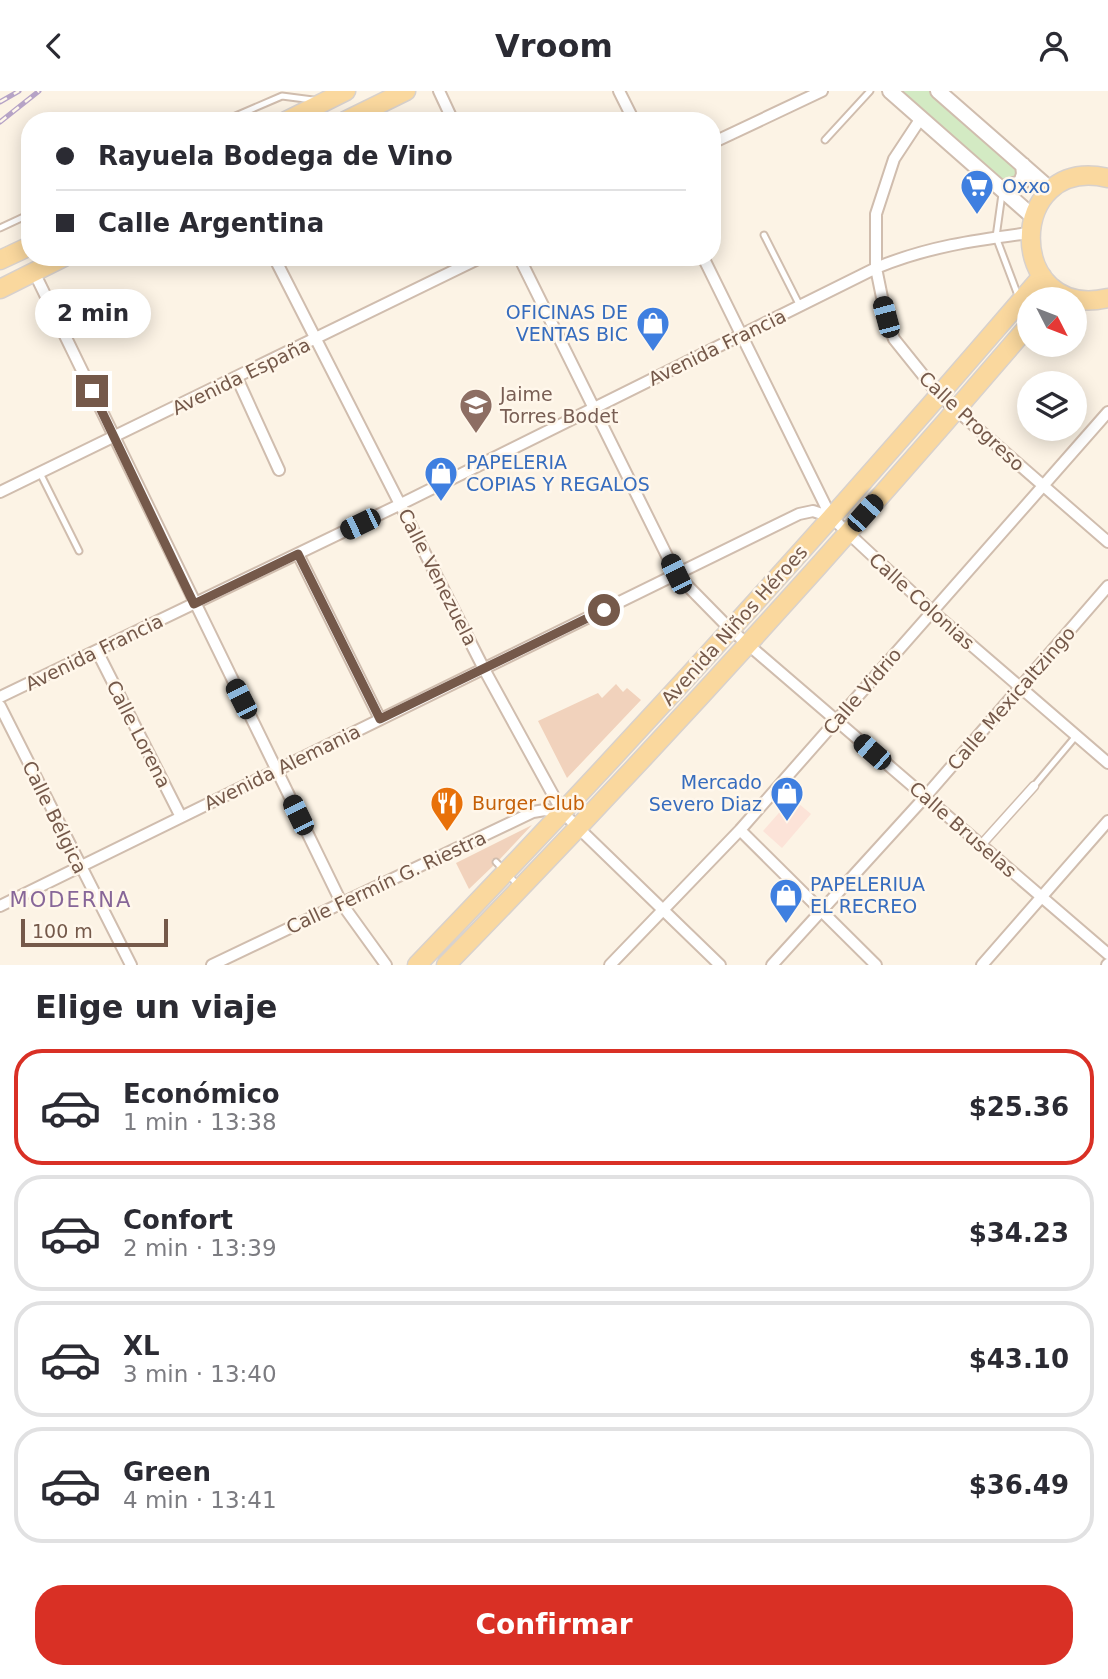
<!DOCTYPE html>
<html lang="es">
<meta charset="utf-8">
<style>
:root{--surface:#fff;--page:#f2f2f3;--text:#2b2b33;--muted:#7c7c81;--line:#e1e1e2;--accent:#d93025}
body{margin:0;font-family:"DejaVu Sans",sans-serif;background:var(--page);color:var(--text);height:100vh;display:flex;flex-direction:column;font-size:26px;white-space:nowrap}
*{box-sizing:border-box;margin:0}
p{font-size:23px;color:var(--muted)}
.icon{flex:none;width:38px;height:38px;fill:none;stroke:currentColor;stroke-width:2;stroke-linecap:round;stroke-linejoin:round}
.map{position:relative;height:874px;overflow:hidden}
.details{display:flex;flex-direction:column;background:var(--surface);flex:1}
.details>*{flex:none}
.banner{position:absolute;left:21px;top:21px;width:700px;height:154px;border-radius:28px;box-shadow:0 4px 18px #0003;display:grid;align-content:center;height:154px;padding:0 35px;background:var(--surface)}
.needle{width:46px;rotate:132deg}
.controls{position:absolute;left:1017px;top:196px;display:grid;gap:14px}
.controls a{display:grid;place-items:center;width:70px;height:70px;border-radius:50%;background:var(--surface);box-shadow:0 4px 18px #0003;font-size:35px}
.scale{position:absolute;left:21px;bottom:18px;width:147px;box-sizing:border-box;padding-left:7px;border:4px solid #75594a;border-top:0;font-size:19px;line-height:24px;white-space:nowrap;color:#75594a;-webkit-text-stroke:5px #fff7eb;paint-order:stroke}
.end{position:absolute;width:32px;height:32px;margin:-16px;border:9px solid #75594a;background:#fff;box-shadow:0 0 0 4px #fff}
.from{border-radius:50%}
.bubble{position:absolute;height:49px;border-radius:24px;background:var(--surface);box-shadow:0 4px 18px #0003;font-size:23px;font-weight:600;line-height:49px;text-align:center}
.car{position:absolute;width:21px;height:42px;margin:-21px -10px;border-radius:9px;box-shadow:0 0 5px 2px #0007;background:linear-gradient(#222 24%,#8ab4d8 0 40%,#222 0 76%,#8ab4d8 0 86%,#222 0)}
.banner b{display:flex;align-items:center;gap:24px;height:66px;font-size:26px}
.banner b+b{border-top:2px solid var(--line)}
.banner i{width:18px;height:18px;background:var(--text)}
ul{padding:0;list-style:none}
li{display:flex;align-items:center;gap:21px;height:116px;margin:0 14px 10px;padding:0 21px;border:4px solid var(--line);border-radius:28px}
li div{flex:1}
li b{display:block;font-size:26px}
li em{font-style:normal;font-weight:600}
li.on{border-color:var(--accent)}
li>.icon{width:63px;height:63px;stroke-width:1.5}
h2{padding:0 35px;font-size:32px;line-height:84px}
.button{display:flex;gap:14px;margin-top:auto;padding:14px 35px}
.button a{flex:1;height:80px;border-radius:28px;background:var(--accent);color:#fff;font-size:28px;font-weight:600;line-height:80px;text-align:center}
header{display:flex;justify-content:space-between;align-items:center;height:91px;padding:0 35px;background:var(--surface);font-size:32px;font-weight:600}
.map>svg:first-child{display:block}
</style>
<header><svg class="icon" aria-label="back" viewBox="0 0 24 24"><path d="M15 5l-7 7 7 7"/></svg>Vroom<svg class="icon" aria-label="person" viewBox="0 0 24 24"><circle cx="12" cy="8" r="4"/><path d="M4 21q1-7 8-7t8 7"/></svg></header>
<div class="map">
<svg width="1108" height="874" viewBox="0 0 1108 874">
<rect width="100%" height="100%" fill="#fcf3e5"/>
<!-- commercial -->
<path fill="#fce3d8" d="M792,707L811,723L782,757L763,740Z"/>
<!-- green -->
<path fill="#d3eac3" d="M901,0H929L1019,78L1021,85L1006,91Z"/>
<!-- building -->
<path fill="#f1d2bc" d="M616,593L623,601L627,597L641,609L567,687L538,630L598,602L602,607Z
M532,734L500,768H492L493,775L469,798L456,772Z"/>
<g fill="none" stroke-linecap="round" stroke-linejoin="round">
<defs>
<path id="service" d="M224,30L282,5L313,9
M825,49L870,0
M1002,103L996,146L1019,207
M0,137L30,123
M764,144L800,215
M40,382L79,460
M1034,695L1076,645
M496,771L519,795"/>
<path id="pedestrian" d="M981,754L1034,695"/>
<path id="minor" d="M439,0L453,30
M619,0L634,30
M921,27L894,68L876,123V177L886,226L894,248L939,304L1108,451
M712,52L822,0
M274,166L484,578L563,722L720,874
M519,166L676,483L730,538L1108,863
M703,166L831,426L933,521L1108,672
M34,181L342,813L386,874
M237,287L279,379
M0,401L482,166
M298,463L380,628
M97,560L181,726
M0,606L401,413L876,177C926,156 975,149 1029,142
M0,615L131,874
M740,739L876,874
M0,815L799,423L813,420L831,426
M212,874L533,721L545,719L563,722
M610,874L740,739L1108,321
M772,874L925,706L1108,495
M982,874L1108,730
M1107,874L1108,873"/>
<path id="tertiary" d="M890,0L1032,125
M938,0L1051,99
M1003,97L1021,92L1024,83L1023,74"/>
<path id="primary" d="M286,30L346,0
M345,30L406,0
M1108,87C1005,63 1005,231 1108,207
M0,169L30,155
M0,198L64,166
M417,874C632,651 840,421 1042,185
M446,874C648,667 842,453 1029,234"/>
</defs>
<!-- service casing -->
<use href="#service" stroke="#d0bdae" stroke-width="9"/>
<!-- pedestrian casing -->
<use href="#pedestrian" stroke="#d0bdae" stroke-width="11"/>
<!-- minor casing -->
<use href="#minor" stroke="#d0bdae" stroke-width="14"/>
<!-- tertiary casing -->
<use href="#tertiary" stroke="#d0bdae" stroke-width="18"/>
<!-- primary casing -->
<use href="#primary" stroke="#d8d1cc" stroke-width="21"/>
<!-- service -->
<use href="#service" stroke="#fff" stroke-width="5"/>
<!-- pedestrian -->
<use href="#pedestrian" stroke="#fff" stroke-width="8"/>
<!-- minor -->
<use href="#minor" stroke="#fff" stroke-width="10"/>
<!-- tertiary -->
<use href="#tertiary" stroke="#fff" stroke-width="14"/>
<!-- primary -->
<use href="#primary" stroke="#fad89e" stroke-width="18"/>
<defs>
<path id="rail" d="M0,11L19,0
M0,31L39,0"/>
</defs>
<!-- rail casing -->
<use href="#rail" stroke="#b6a3c6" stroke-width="5"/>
<!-- rail -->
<use href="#rail" stroke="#fff7eb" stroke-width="2.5" stroke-dasharray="8" stroke-linecap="butt"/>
</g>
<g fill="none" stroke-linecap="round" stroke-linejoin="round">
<!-- route -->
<path stroke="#75594a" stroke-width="9" d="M92,300L194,513L298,463L380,628L604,519"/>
</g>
<!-- icons -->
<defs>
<symbol id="supermarket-pin" viewBox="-11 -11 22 30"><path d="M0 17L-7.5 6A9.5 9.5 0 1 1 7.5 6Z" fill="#3f7fe0" stroke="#fff7eb"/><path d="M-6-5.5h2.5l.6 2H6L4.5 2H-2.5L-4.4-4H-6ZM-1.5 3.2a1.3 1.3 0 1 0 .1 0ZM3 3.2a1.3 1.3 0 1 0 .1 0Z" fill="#fff"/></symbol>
<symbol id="shop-pin" viewBox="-11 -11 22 30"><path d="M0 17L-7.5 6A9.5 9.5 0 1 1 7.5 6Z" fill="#3f7fe0" stroke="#fff7eb"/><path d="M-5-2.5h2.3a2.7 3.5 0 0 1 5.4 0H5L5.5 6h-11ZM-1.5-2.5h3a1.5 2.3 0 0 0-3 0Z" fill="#fff"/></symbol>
<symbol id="school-pin" viewBox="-11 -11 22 30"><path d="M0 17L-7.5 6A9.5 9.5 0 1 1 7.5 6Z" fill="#8d6e63" stroke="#fff7eb"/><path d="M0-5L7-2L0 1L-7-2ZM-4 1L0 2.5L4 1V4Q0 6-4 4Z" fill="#fff"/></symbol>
<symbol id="restaurant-pin" viewBox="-11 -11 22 30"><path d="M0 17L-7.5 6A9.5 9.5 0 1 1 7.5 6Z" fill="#e8710a" stroke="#fff7eb"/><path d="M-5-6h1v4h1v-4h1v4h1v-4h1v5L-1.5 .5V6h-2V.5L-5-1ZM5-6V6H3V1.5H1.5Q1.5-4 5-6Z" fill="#fff"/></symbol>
</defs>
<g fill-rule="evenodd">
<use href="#supermarket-pin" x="958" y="76" width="38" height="52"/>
<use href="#shop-pin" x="634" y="213" width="38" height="52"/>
<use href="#school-pin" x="457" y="295" width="38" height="52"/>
<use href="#shop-pin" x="422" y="363" width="38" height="52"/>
<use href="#shop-pin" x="768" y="683" width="38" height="52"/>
<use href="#restaurant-pin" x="428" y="693" width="38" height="52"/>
<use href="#shop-pin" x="767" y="785" width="38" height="52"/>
</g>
<g text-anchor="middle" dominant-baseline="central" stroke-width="5" stroke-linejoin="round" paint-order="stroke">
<!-- shop labels -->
<g font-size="19" fill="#366cbe" stroke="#fff7eb" text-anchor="start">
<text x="1002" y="95">Oxxo</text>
<text x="628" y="221" text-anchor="end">OFICINAS DE<tspan x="628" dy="22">VENTAS BIC</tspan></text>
<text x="466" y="371">PAPELERIA<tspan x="466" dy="22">COPIAS Y REGALOS</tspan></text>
<text x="762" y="691" text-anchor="end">Mercado<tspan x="762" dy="22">Severo Diaz</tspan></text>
<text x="810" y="793">PAPELERIUA<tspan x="810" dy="22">EL RECREO</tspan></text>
</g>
<!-- street labels -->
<g font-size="19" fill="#75594a" stroke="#fff7eb">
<text transform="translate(717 256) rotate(-26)">Avenida Francia</text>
<text transform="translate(241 285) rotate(-26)">Avenida España</text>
<text transform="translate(972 330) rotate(43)">Calle Progreso</text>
<text transform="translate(438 486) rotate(63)">Calle Venezuela</text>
<text transform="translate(922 510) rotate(42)">Calle Colonias</text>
<text transform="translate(734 534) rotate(-48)">Avenida Niños Héroes</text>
<text transform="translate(94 561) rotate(-26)">Avenida Francia</text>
<text transform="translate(862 600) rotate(-49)">Calle Vidrio</text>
<text transform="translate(1011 607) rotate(-49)">Calle Mexicaltzingo</text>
<text transform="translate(139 643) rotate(63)">Calle Lorena</text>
<text transform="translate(282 676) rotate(-26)">Avenida Alemania</text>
<text transform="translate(55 726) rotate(64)">Calle Bélgica</text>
<text transform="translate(963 738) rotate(41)">Calle Bruselas</text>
<text transform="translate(386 791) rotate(-25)">Calle Fermín G. Riestra</text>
</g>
<!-- education labels -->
<g font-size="19" fill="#785e54" stroke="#fff7eb" text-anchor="start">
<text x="500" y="303">Jaime<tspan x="500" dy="22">Torres Bodet</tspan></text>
</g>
<!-- food labels -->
<g font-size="19" fill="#c56008" stroke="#fff7eb" text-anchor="start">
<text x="472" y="712">Burger Club</text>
</g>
<!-- neighbourhood labels -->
<g font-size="21" letter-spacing="2" fill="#876698" stroke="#fff7eb">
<text x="71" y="809">MODERNA</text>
</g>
</g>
</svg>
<div class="controls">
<a><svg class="needle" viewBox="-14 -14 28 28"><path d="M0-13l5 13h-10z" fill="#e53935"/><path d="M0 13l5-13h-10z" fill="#7c7c81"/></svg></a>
<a><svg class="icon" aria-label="layers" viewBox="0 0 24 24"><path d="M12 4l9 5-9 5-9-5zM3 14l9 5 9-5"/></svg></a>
</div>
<div class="scale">100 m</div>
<i class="end from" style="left:604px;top:519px"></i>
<i class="end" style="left:92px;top:300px"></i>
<div class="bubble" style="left:35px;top:198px;width:116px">2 min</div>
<i class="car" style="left:886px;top:226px;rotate:345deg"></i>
<i class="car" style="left:865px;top:422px;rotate:42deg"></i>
<i class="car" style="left:360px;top:433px;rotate:244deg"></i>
<i class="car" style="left:676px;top:483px;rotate:334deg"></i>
<i class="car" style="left:241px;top:608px;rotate:333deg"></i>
<i class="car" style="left:872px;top:661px;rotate:311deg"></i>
<i class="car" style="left:298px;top:724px;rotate:334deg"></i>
<div class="banner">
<b><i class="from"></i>Rayuela Bodega de Vino</b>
<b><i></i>Calle Argentina</b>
</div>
</div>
<section class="details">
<h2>Elige un viaje</h2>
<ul>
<li class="on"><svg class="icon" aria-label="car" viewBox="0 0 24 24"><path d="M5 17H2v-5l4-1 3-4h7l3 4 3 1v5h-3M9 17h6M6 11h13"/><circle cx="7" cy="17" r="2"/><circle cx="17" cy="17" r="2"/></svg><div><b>Económico</b><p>1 min · 13:38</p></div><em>$25.36</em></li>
<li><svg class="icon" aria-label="car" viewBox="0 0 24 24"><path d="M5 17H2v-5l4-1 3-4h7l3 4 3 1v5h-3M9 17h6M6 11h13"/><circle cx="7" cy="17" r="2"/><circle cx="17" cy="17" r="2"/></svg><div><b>Confort</b><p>2 min · 13:39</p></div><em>$34.23</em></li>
<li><svg class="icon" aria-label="car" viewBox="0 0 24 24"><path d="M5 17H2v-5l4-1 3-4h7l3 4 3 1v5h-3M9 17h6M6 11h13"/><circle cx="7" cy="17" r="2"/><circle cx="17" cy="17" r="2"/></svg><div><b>XL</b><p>3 min · 13:40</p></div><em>$43.10</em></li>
<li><svg class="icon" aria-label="car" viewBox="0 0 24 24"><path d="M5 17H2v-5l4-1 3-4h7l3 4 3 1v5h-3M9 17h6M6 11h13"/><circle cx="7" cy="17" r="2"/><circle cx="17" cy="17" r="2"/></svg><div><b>Green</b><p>4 min · 13:41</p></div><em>$36.49</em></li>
</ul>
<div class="button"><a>Confirmar</a></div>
</section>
